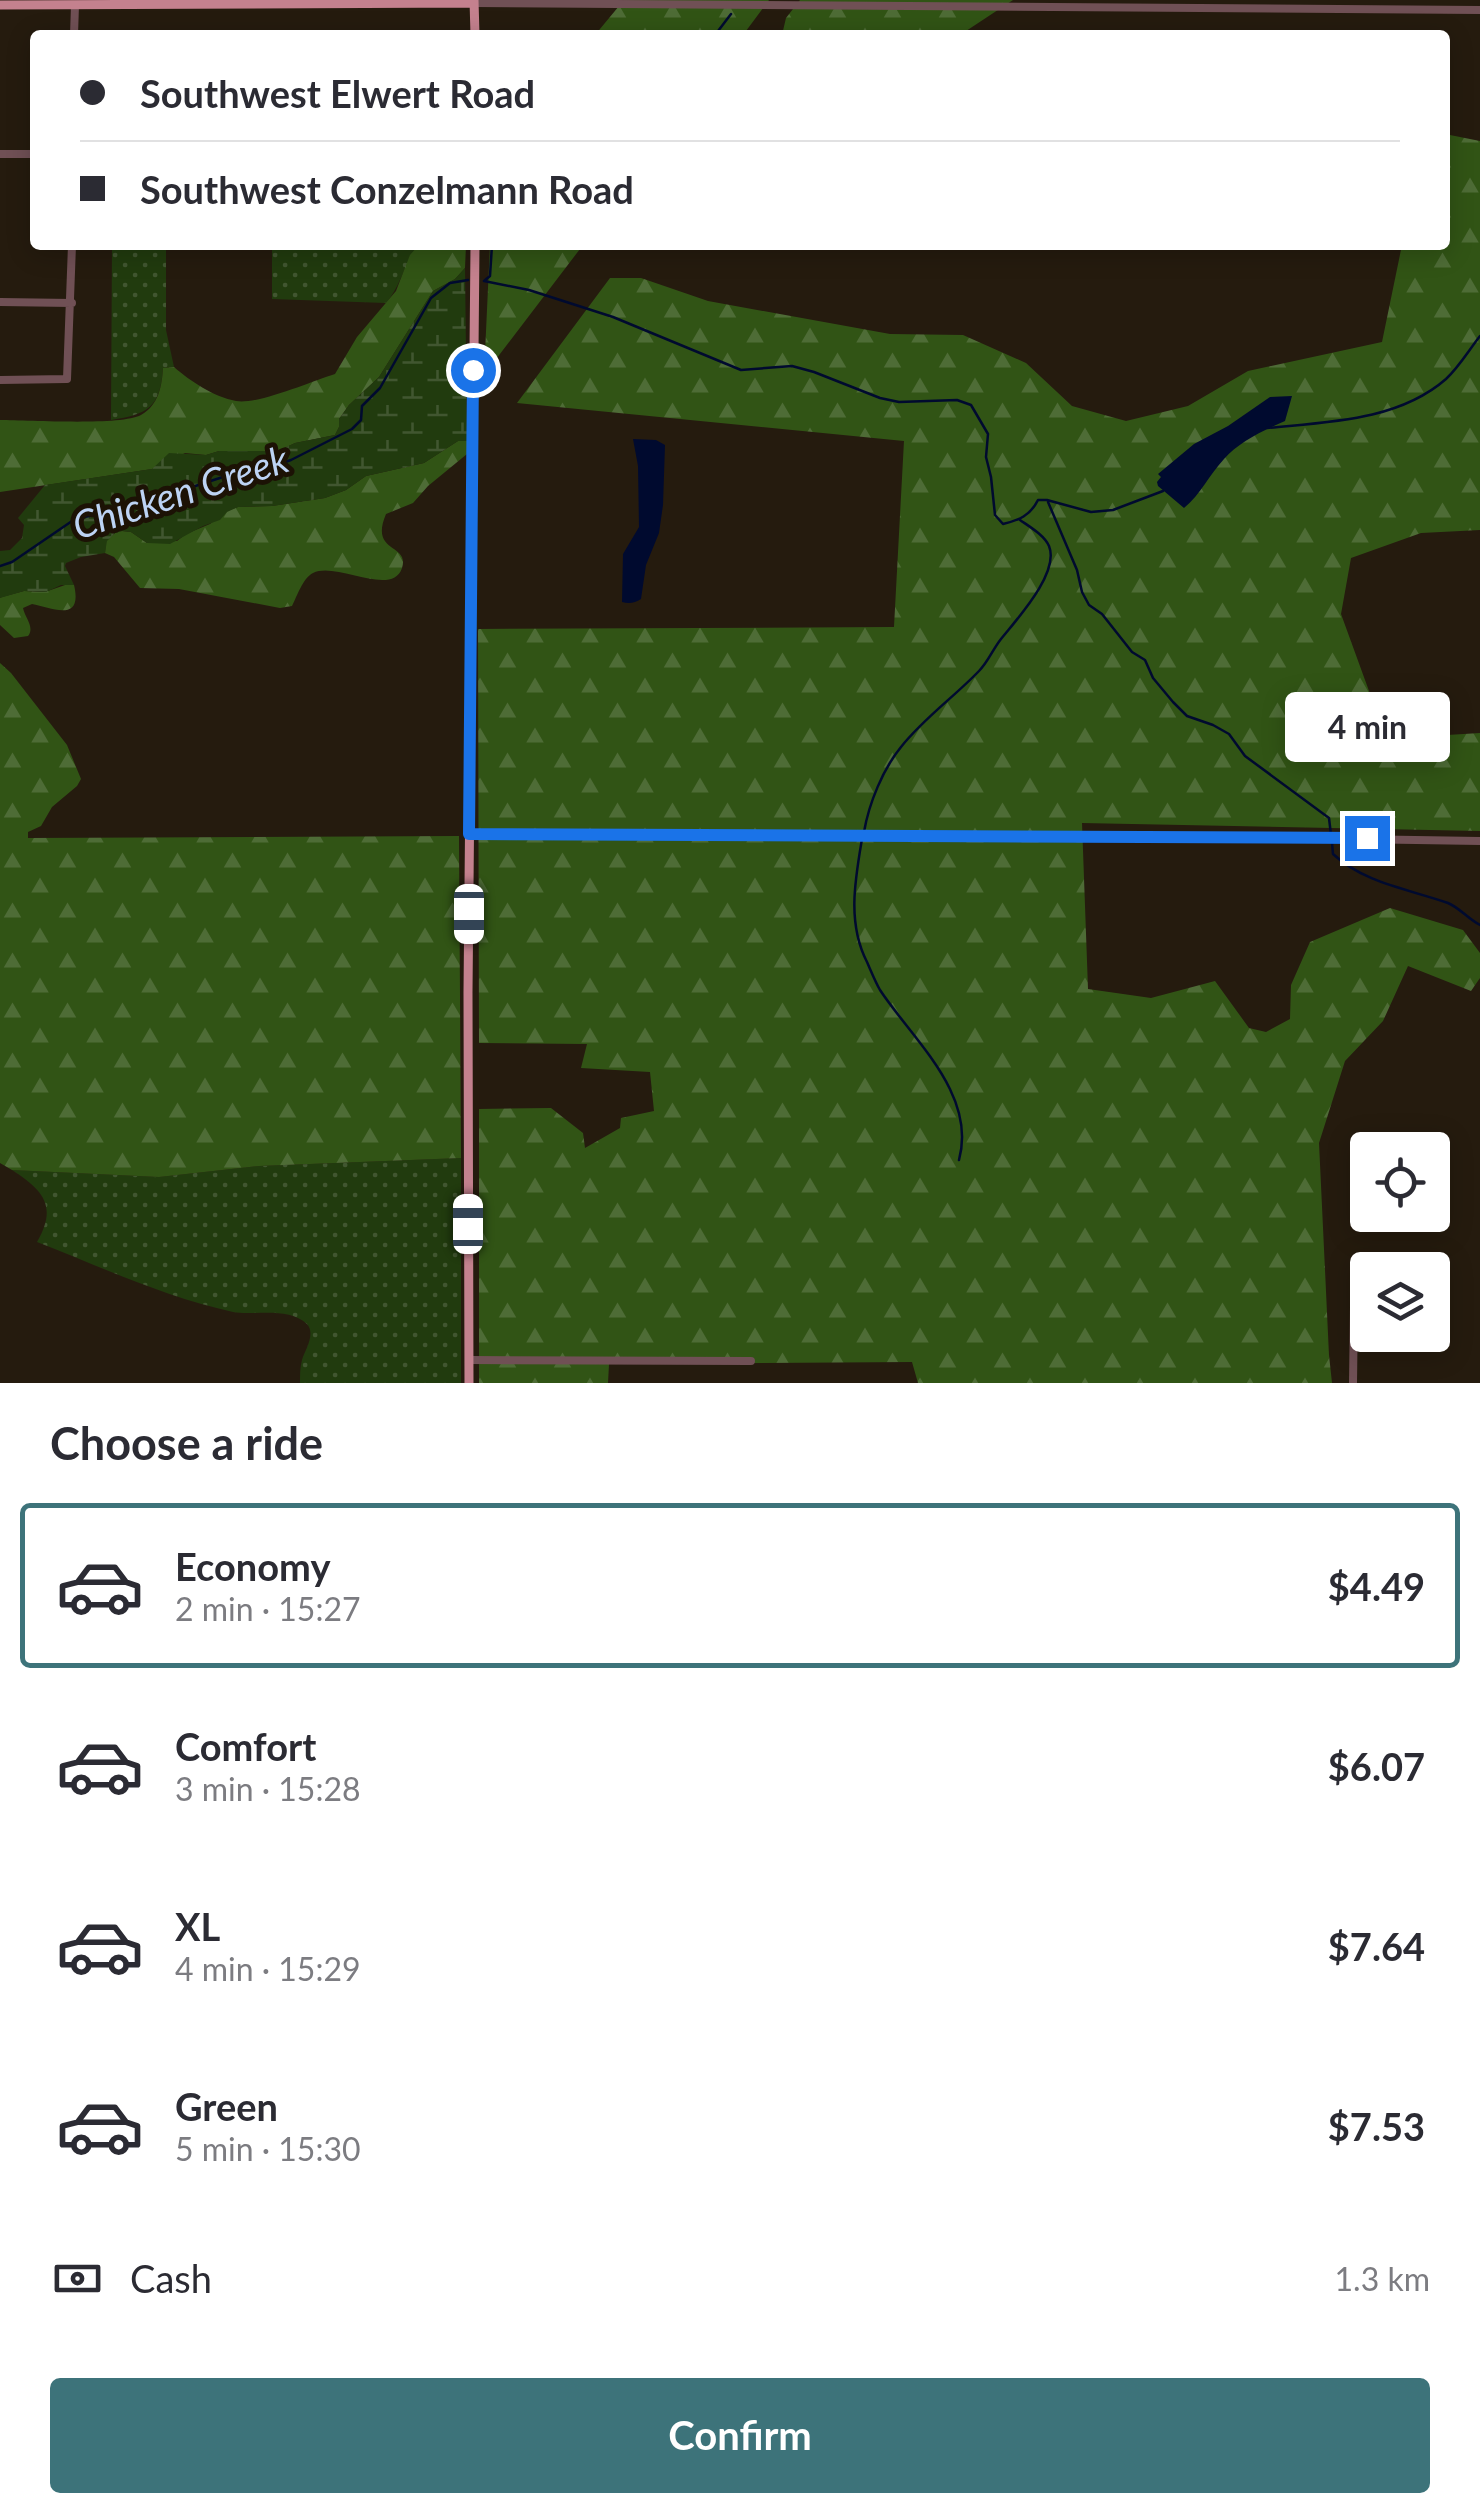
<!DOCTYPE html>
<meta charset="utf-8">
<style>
:root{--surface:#fff;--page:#f2f2f3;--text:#2b2b33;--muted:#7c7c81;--line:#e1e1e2;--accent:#3d737a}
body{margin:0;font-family:Lato,sans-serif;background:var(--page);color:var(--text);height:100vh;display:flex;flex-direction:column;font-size:38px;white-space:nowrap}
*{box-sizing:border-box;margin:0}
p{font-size:32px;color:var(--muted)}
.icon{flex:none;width:55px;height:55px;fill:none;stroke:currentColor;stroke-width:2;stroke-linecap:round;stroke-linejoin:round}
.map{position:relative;height:1383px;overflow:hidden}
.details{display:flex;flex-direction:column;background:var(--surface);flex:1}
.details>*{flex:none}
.top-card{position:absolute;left:30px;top:30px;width:1420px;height:220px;border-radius:10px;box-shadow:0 5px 25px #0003;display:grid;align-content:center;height:220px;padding:0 50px;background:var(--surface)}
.controls{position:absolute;left:1350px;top:1132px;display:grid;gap:20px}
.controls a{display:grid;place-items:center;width:100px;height:100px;border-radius:10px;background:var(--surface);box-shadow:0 5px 25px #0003;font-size:50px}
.end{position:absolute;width:45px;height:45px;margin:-22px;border:12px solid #1a73e8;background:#fff;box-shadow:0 0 0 5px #fff}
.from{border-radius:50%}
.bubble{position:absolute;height:70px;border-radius:10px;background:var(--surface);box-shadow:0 5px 25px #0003;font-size:32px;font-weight:700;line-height:70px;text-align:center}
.car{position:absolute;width:30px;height:60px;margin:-30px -15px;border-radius:12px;box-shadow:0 0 8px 2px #0007;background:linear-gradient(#fff 24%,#345 0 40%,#fff 0 76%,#345 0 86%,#fff 0)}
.top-card b{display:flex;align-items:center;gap:35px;height:95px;font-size:38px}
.top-card b+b{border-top:2px solid var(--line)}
.top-card i{width:25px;height:25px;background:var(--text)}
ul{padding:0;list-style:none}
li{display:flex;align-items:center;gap:30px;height:165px;margin:0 20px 15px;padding:0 30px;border:5px solid transparent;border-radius:10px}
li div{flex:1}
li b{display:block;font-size:38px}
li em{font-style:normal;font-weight:700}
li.selected{border-color:var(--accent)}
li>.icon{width:90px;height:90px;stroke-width:1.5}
h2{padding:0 50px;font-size:45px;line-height:120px}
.pay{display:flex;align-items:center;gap:25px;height:110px;padding:0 50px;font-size:38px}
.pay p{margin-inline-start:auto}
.action{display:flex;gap:20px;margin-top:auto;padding:20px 50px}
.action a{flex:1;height:115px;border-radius:10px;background:var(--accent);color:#fff;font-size:40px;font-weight:700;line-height:115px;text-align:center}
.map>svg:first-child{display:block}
</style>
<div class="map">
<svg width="1480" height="1383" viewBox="0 0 1480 1383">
<defs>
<pattern id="grass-dots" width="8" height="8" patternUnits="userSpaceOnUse" patternTransform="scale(2.5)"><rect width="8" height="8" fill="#213b0e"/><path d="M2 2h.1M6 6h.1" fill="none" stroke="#415630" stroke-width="1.8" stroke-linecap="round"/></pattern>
<pattern id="forest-firs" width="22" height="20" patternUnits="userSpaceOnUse" patternTransform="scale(2.5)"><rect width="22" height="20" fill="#315415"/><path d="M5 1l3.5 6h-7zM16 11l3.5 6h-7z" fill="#4e6c36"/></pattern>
<pattern id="wetland-marsh" width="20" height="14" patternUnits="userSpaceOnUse" patternTransform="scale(2.5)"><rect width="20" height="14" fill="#213b0e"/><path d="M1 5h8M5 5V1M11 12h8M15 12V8" fill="none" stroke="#415630"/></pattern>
</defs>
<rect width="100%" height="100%" fill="#251b0e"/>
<!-- grass -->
<path fill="url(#grass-dots)" d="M112,245H166V330L174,367L163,368C160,408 148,414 111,420Z
M272,245H419C404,263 401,286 386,303L272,299Z
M461,1158V1383H300C300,1375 300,1367 302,1360C305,1350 316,1334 307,1324C288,1306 254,1316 233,1312C165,1297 101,1267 37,1242C58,1206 43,1190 12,1170L159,1177L259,1166Z"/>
<!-- forest -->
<path fill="url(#forest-firs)" d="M624,0H769L743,35H595Z
M800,0H1013L963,33L782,35L786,18Z
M1445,134L1480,141V530L1421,533L1351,558L1341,614L1373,702L1431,736L1480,733V831L1082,823L1088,989L1151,998L1215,981L1249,1028L1266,1032L1290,1019L1291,985L1310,942L1390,908L1463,930L1480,953V978L1471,991L1408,966L1383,1021L1345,1061L1319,1143L1329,1355L1332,1383H918L912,1362L609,1364L608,1383H479V1109L551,1108L583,1133L585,1148L620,1128L621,1118L654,1111L650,1072L581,1068L587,1044L479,1043L478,629L894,627L904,441L517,403L610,278H641L708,301L890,334L963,335L1026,363L1072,406L1126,421L1188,406L1248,371L1382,342L1402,245H1445Z
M419,245H466L465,268L455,279L433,291L379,377L349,405L339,419V427L335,435L295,443L278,451H219L206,455L185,453L152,469L0,492V420C28,420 121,426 141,415C159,405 162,385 163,368L174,367C190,381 214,397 236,401C258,405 312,381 335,374L357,337L396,291L410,255Z
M490,245H583L484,375Z
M458,441H467V454L428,486L413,503L386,514C369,554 410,543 402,568C392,598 336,561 313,573C303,578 297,596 292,606L280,608L179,589L140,588L114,557L105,553L106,541L115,533L122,531L131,532L147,543L177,541L186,534L210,524L227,511L238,507L272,506L325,498L346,490L366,476L424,463Z
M68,584L74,585C83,623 52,608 32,604L23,608C25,618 35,627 28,636L14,638L0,625V598L2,597L24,591L45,592Z
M0,663L11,673L67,745L81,779L77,786L52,807L41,826L28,832V838L459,836L461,1158L259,1166L159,1177L12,1170L0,1163Z"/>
<!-- wetland -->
<path fill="url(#wetland-marsh)" d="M465,268L467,441H458L424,463L366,476L346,490L325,498L272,506L238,507L227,512L220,520L203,526L170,544L147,543L131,532L122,531L115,533L107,541L105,553L81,557L66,563L65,566L74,585H61L46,592L24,591L0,598V551L10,550L22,538L24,525L18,518L45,485L152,469L169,453L206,455L219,451H278L295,443L335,435L339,427V419L349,405L379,377L433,291L455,279Z"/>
<!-- water -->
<path fill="#000a2f" d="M1292,396L1285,421C1264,430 1239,442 1224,459C1209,475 1201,494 1184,508L1158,486L1157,482L1161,477L1158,474L1194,444L1228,426L1270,397Z
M633,439L656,440L665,445L663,505L659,533L646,565L641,599C635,603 629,604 622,602L623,554L639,527L638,466Z"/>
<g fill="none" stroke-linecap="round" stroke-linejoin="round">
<!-- stream -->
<path stroke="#000a2f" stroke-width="2.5" d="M715,35L731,14
M492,245L490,276L484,281L529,290L613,317L741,370L792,366L814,372L880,398L899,402L957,400L971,405L988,434L986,457L991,477L995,515L1003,524C1019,520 1030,516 1038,500H1047
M1267,428C1327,422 1398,421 1446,379C1459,367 1469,350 1480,336
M1047,500L1091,512L1113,510L1163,491
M1048,502L1077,570L1082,592L1089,605L1102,614L1132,652L1145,660L1153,678L1173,702L1187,716L1213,725L1229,734L1245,756L1329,818L1331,835
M0,566L12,562L75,519L131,507L229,475L253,473L291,460L352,429L361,420L362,406L380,388L431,298L450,283L468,280
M864,832C869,803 883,769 901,747C923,719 954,697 979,671C988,662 993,649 1001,639C1016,620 1060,573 1049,546C1044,535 1030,527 1020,520
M862,839C855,880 847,923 867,962C871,971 875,981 880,990C913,1040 977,1094 959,1160
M1332,843L1333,854C1364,883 1408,889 1448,903C1460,908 1468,919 1480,925"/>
<!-- minor -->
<path stroke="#705055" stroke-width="8" d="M474,3L1480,10
M74,35L75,5
M0,154H35
M0,302L72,303
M0,380L67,379L72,245
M469,835L1164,836L1480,841
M469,1360L751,1361
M1353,1383L1354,1307"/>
<!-- major -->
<path stroke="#c4818e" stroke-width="9" d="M474,0L475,35
M0,5L474,3
M469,1383L468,993L475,245"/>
</g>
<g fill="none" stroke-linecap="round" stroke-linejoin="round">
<!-- route -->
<path stroke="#1a73e8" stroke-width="12" d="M473,370L469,834L1367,838"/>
</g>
<g text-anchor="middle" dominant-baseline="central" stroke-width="10" stroke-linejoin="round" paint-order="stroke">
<!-- water labels -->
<g font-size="38" font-style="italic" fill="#bdd3f4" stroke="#1c1205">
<text transform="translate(180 491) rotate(-18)">Chicken Creek</text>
</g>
</g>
</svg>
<div class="controls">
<a><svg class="icon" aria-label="locate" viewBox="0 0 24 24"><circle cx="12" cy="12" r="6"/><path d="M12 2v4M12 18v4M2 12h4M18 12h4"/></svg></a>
<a><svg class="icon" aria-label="layers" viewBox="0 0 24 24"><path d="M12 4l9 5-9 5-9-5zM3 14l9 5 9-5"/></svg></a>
</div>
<i class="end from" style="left:473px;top:370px"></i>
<i class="end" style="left:1367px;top:838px"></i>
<div class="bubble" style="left:1285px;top:692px;width:165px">4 min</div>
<i class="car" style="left:469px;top:914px;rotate:180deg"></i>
<i class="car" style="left:468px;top:1224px;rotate:0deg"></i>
<div class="top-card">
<b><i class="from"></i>Southwest Elwert Road</b>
<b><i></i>Southwest Conzelmann Road</b>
</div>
</div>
<section class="details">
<h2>Choose a ride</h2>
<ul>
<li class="selected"><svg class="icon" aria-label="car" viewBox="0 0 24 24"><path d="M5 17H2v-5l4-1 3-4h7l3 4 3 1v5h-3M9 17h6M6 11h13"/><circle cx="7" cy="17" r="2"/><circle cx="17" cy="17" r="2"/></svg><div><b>Economy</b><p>2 min · 15:27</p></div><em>$4.49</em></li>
<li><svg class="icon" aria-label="car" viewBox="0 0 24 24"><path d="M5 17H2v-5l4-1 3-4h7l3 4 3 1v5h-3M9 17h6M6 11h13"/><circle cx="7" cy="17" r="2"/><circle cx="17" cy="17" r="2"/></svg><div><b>Comfort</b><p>3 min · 15:28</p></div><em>$6.07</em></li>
<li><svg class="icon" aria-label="car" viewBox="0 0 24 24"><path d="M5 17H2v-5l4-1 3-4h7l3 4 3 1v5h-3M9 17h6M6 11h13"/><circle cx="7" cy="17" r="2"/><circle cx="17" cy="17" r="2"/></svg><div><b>XL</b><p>4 min · 15:29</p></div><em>$7.64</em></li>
<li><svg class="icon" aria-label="car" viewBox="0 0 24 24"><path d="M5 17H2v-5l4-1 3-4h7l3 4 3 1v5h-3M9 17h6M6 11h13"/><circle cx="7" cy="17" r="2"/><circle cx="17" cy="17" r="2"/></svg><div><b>Green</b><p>5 min · 15:30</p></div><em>$7.53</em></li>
</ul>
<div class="pay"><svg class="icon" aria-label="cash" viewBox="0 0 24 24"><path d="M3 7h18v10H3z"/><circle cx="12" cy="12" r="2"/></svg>Cash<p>1.3 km</p></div>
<div class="action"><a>Confirm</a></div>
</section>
